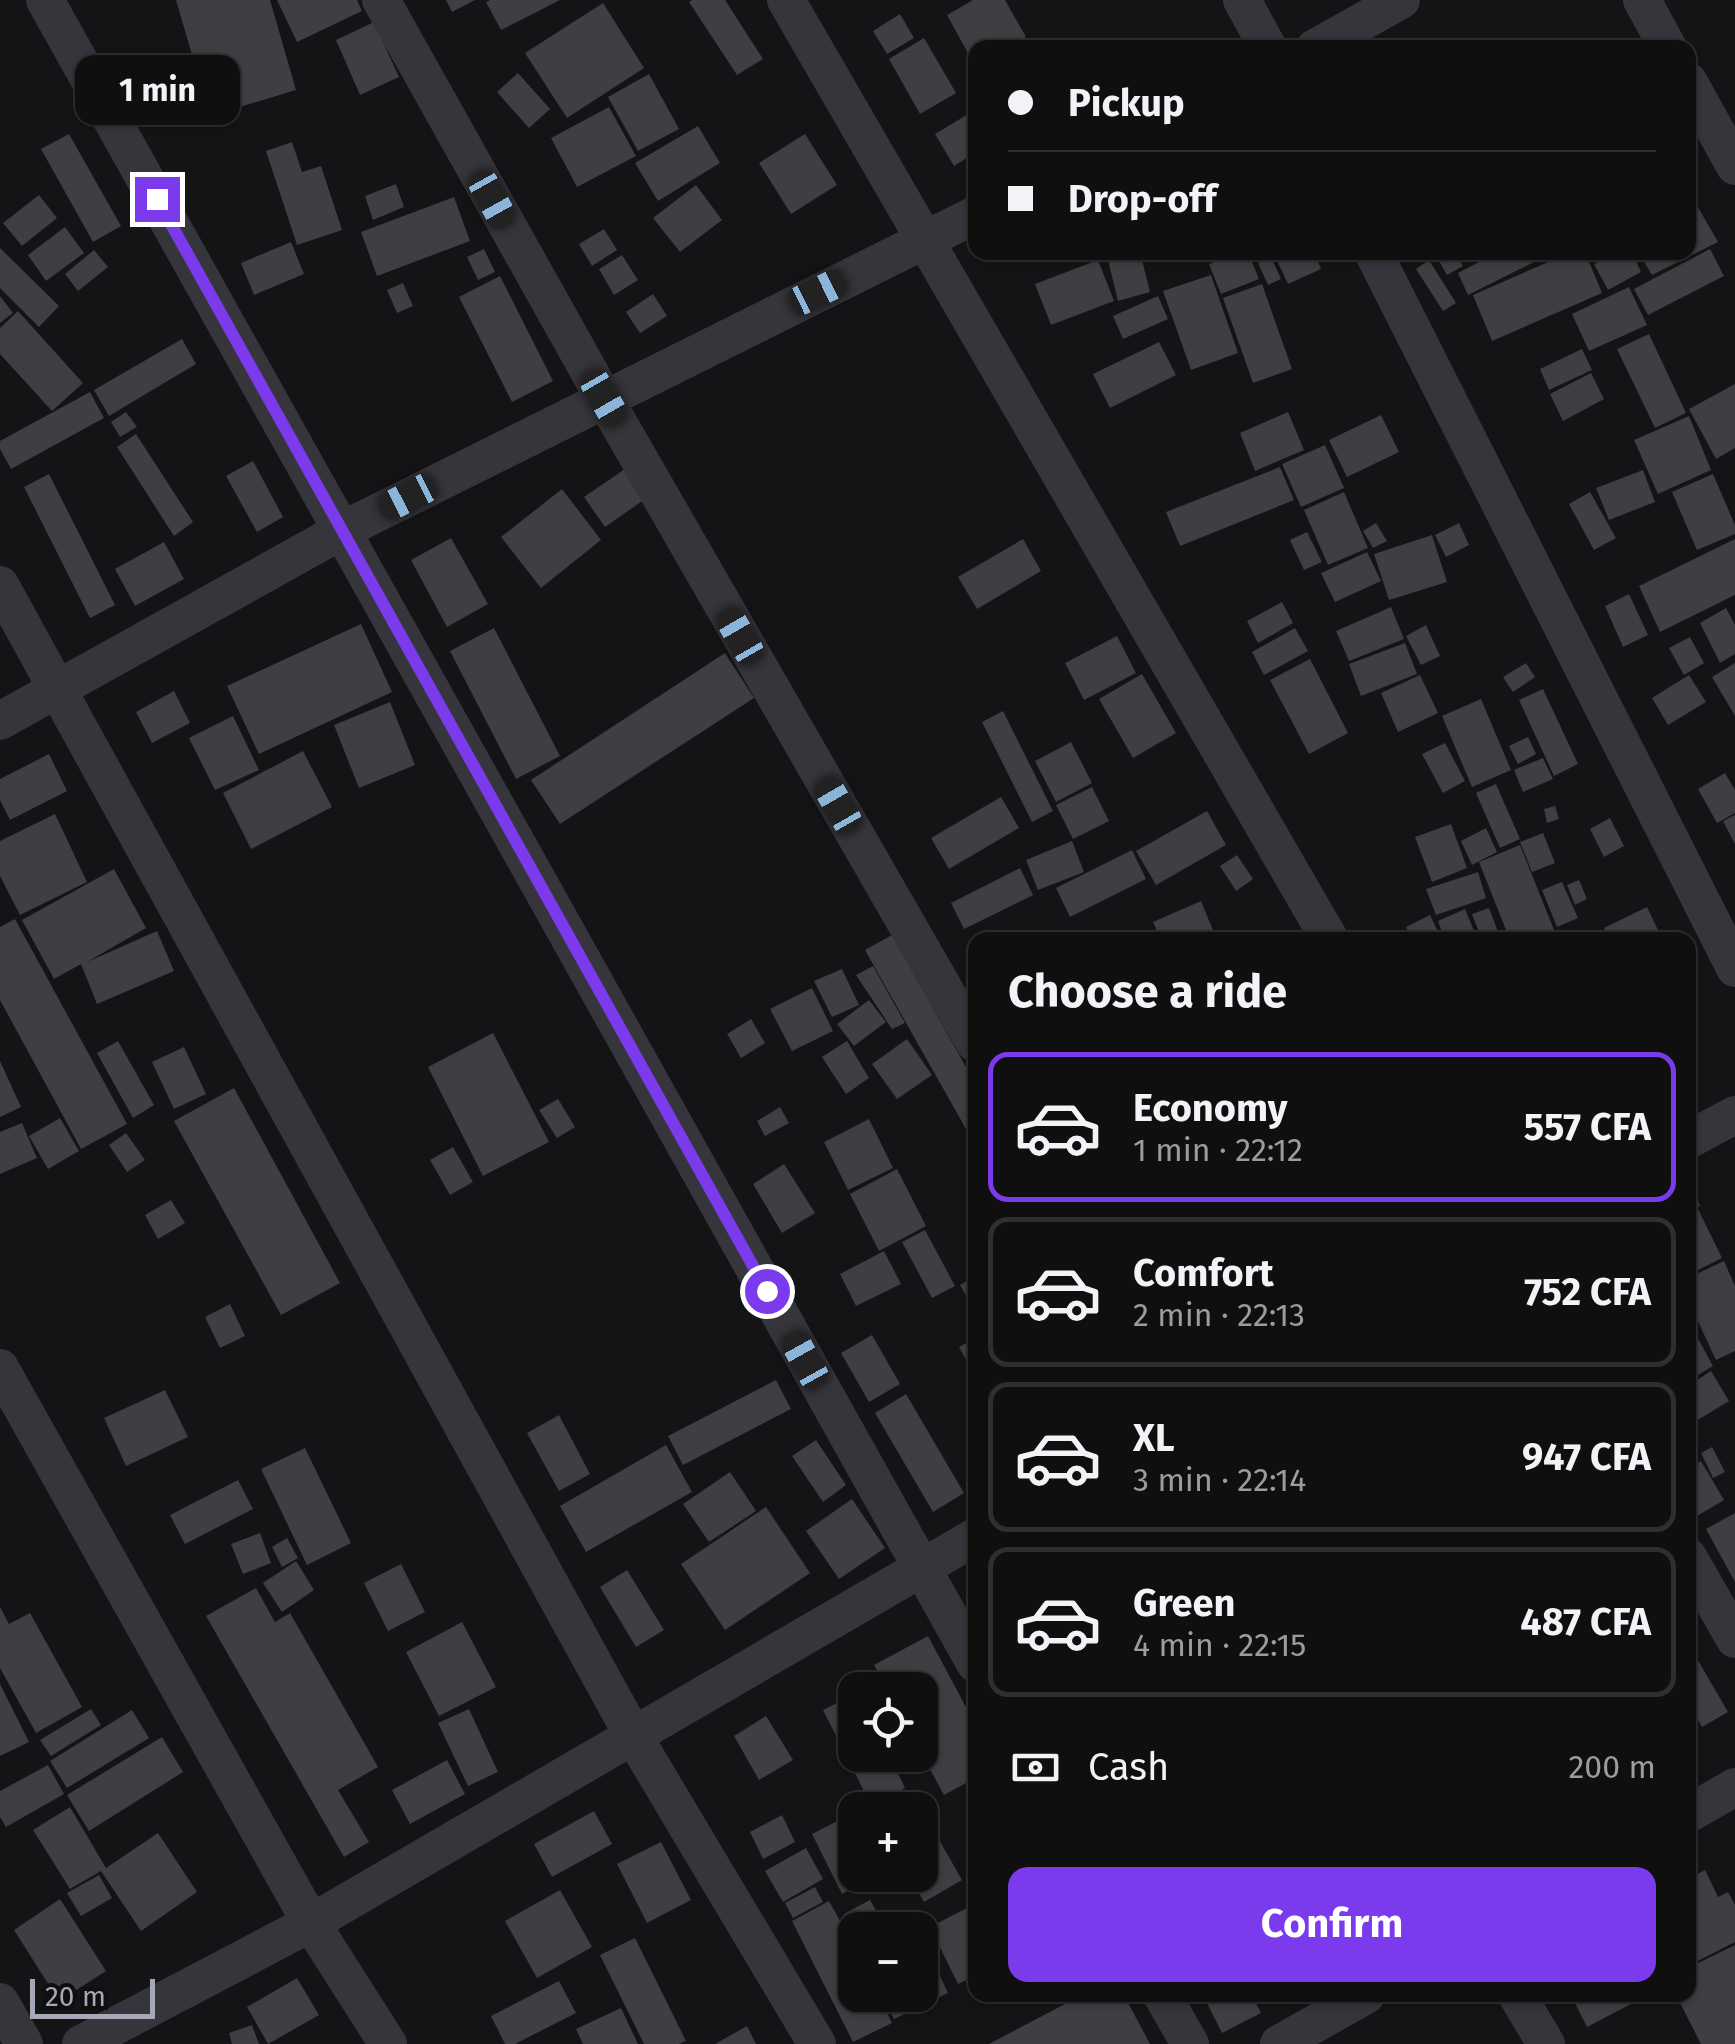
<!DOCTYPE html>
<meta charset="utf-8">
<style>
:root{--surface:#0f0f10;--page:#1d1d1e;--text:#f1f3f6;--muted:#9b9c9f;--line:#2f2f30;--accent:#7c3aed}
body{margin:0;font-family:"Fira Sans",sans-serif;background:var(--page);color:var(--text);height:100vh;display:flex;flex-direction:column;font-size:38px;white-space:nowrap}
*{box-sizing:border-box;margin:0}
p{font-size:32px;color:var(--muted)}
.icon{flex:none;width:55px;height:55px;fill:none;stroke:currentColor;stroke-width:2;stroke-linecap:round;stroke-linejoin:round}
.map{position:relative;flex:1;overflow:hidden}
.details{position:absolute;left:968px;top:932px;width:728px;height:1070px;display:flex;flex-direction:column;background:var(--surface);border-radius:20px;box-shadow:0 2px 8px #0004,0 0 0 2px var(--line)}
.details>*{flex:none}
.guide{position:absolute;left:968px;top:40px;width:728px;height:220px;border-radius:20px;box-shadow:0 2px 8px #0004,0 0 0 2px var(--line);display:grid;align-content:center;height:220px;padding:0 40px;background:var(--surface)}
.buttons{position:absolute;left:838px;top:1672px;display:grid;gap:20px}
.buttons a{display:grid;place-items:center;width:100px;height:100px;border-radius:20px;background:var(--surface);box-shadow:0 2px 8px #0004,0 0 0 2px var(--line);font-size:50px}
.scale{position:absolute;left:30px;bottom:25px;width:125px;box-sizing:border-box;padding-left:10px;border:5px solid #a5a8b7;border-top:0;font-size:28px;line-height:35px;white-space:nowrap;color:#a5a8b7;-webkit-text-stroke:8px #0f0f11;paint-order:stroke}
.end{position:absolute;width:45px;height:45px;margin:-22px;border:12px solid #7c3aed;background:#fff;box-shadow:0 0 0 5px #fff}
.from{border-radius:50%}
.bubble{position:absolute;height:70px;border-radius:20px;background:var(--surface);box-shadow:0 2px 8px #0004,0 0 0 2px var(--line);font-size:32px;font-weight:700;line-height:70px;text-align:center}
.car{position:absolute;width:30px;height:60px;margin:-30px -15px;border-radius:12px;box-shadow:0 0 8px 2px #0007;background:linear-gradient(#222 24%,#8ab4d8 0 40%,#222 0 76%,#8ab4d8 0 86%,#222 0)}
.guide b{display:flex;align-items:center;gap:35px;height:95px;font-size:38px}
.guide b+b{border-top:2px solid var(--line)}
.guide i{width:25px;height:25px;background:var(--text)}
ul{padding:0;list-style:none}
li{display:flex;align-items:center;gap:30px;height:150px;margin:0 20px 15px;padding:0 20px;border:5px solid var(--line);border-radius:20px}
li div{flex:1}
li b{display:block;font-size:38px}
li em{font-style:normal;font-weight:700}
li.current{border-color:var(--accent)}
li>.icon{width:90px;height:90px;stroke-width:1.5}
h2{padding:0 40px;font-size:45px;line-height:120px}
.pay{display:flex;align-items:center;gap:25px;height:110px;padding:0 40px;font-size:38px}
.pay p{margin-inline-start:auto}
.primary-button{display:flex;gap:20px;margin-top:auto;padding:20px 40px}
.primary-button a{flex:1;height:115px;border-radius:20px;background:var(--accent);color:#fff;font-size:40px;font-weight:700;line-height:115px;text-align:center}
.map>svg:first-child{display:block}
</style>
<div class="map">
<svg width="1735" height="2044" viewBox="0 0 1735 2044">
<rect width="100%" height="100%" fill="#141416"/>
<!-- building -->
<path fill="#3e3e43" d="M176,0H270L296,90L210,116Z
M277,0H357L362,11L297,42Z
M446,0H475L452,12Z
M490,0H560L501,30L486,2Z
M692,0H725L763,59L737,75L689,2Z
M973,0H1005L1026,37L1008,48H975V66L947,15Z
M603,3L644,68L567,118L525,53Z
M900,14L914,38L887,54L873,31Z
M374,22L399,77L360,95L336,40Z
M924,38L956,93L920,114L889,59Z
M518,73L550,109L529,128L497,92Z
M649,74L679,129L638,151L608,97Z
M609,107L636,156L577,187L551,138Z
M975,110V153L954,166L935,134Z
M698,126L720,163L658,201L635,163Z
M69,134L121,226L93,242L41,149Z
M805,134L837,185L791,214L759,163Z
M292,142L302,172L321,166L342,230L297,245L266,151Z
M396,184L404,207L373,220L365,196Z
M696,185L722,220L680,252L653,218Z
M1688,190L1718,242L1652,275L1638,252H1688Z
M39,195L57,218L22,246L3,223Z
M454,197L470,241L377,276L361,232Z
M65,227L84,253L46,281L28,255Z
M604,229L617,250L592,266L579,244Z
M291,242L304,274L254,295L241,263Z
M0,248L59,306L39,327L0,288Z
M484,249L495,272L478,280L467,257Z
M1710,249L1724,276L1648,315L1634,289Z
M94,250L108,267L78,291L65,274Z
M1106,252H1140L1150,292L1118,301Z
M1237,252H1248L1259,279L1221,294L1209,264Z
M1273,252H1314L1321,269L1288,284Z
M1453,252H1456L1463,266L1447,275L1439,261Z
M1498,252H1554L1468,295L1458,273Z
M1571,252H1585L1602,293L1492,341L1473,295Z
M1615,252H1632L1641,272L1608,290L1594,264Z
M622,255L638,280L614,295L599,269Z
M1271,257L1281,279L1268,285L1258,263Z
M1098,260L1114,301L1051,325L1035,284Z
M1429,260L1456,303L1443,311L1416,269Z
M1211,275L1238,353L1191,370L1163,291Z
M500,276L553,381L512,402L459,297Z
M403,283L413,306L397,313L387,290Z
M1262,284L1292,369L1253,383L1223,298Z
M1629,287L1647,325L1589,351L1572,314Z
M653,294L667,316L640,333L626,312Z
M0,296L13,313L0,323Z
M1158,296L1168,319L1123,339L1113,316Z
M18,311L83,383L52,411L0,354V328Z
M1649,334L1686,413L1655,428L1617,349Z
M182,339L196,364L109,416L94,390Z
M1159,342L1176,375L1110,408L1093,374Z
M1582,349L1592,370L1549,390L1540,369Z
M1591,373L1604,399L1563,421L1550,394Z
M1735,384V448L1716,459L1689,409Z
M90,392L104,418L11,469L0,449V441Z
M126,412L137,427L120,437L111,422Z
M1288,412L1304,450L1255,471L1240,433Z
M1381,415L1399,452L1347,477L1329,440Z
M1689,416L1711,470L1658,494L1634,440Z
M136,434L193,522L174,536L117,447Z
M1325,445L1344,488L1301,507L1282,464Z
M253,461L283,517L257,532L226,476Z
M1280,467L1294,500L1180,546L1166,512Z
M625,469L645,499L605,527L584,497Z
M1643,470L1655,502L1609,520L1596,488Z
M49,474L115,605L90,618L24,487Z
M1713,474L1735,525V534L1697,550L1672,492Z
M562,489L601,540L541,588L501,537Z
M1344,492L1368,548L1328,565L1304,510Z
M1590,492L1616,538L1594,550L1569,504Z
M1376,523L1387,541L1373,548L1363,531Z
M1459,523L1469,545L1446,557L1435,535Z
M1307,532L1322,562L1304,570L1290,540Z
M1432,535L1447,582L1389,600L1374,554Z
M451,538L488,604L447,627L411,560Z
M1023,539L1041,571L977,609L958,577Z
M1735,539V595L1660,632L1639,586Z
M164,542L184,579L135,606L115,569Z
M1367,552L1381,581L1335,602L1321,573Z
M1629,594L1648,635L1623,647L1605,606Z
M1282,602L1293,623L1258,643L1247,621Z
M1391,607L1404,639L1349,661L1336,631Z
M1726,608L1735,625V654L1720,663L1700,623Z
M361,624L392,692L259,754L227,686Z
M1426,625L1440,656L1421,665L1406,636Z
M494,628L560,756L516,779L450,651Z
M1295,628L1308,651L1264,675L1252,652Z
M1117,636L1136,673L1084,700L1065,663Z
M1690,637L1704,663L1684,675L1669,648Z
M1405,643L1417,674L1361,696L1349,664Z
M725,653L754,698L560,824L531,780Z
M1310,659L1348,733L1309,754L1270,680Z
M1526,663L1535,677L1513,692L1503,677Z
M1735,663V716L1712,677Z
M1142,674L1176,733L1133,758L1099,699Z
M1420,675L1438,713L1398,732L1381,693Z
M1689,675L1706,702L1668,725L1652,698Z
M1543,689L1578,764L1554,776L1519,700Z
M174,691L190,723L152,743L136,712Z
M1481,699L1511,770L1472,787L1442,716Z
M390,702L415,765L359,788L334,725Z
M1003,711L1053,811L1032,822L982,722Z
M233,716L259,770L215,790L189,738Z
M1528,737L1536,754L1518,764L1509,746Z
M1071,742L1092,783L1056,802L1035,761Z
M1445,743L1465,781L1443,793L1422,754Z
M303,751L332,807L251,849L223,793Z
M49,754L67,791L10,820L0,800V779Z
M1543,758L1553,779L1523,792L1514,770Z
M1725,773L1735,790V813L1717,823L1698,789Z
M1496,784L1520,839L1500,848L1476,793Z
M1092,787L1109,821L1073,839L1056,805Z
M1001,797L1019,828L949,869L931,838Z
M1555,806L1559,819L1547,823L1544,809Z
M1207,811L1226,845L1156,885L1136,851Z
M55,814L87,882L20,915L0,876V841Z
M1735,815V844L1723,821Z
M1610,818L1624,846L1604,857L1590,829Z
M1451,824L1467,868L1432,882L1415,837Z
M1486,828L1497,852L1472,865L1461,841Z
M1543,833L1555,863L1532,872L1520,842Z
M1072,841L1084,872L1038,890L1026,860Z
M1520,845L1558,940H1510L1479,862Z
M1132,850L1146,879L1070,917L1056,888Z
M1237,855L1253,879L1236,891L1220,866Z
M1020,868L1033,895L964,929L951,903Z
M114,869L146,928L87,962L157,931L174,971L97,1004L81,964L54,979L22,920Z
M1478,872L1486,898L1436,915L1426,889Z
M1579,880L1587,899L1575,905L1567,885Z
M1562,882L1578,918L1557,927L1542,890Z
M1201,901L1217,940H1161L1153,922Z
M1647,907L1658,930L1637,940H1609L1604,928Z
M1489,908L1498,932L1481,938L1472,914Z
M1465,909L1477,938L1445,940L1438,921Z
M1430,915L1442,940H1412L1406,927Z
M15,919L127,1124L81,1149L0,1000V927Z
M892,935L975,1083V1145L865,950Z
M873,966L905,1023L892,1029L856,975Z
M842,969L859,1005L832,1017L814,981Z
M812,988L833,1031L792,1051L770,1009Z
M869,1000L886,1022L854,1046L837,1024Z
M751,1019L765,1043L741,1058L727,1034Z
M493,1033L549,1142L483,1176L428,1067Z
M907,1039L932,1075L897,1099L872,1064Z
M118,1041L154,1105L133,1118L97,1053Z
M847,1041L869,1078L846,1094L822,1057Z
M184,1047L206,1094L174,1109L152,1062Z
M0,1061L21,1107L0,1117Z
M234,1088L340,1283L281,1315L174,1121Z
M558,1099L575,1127L557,1138L539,1110Z
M780,1107L789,1123L765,1136L757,1121Z
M60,1118L79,1151L48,1169L29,1136Z
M869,1119L893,1168L848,1190L824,1142Z
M22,1123L37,1158L0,1174V1132Z
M126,1133L145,1160L127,1172L109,1145Z
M453,1147L473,1182L450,1195L430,1160Z
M784,1164L815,1213L782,1233L753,1184Z
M897,1169L926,1226L879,1251L850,1194Z
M1692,1186L1700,1206L1688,1210V1188Z
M171,1200L185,1223L158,1239L145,1215Z
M1698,1209L1722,1258L1688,1275V1214Z
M925,1230L955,1286L932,1298L902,1242Z
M884,1251L901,1284L856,1306L840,1274Z
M1724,1261L1735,1286V1351L1716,1360L1688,1300V1278Z
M975,1276V1311L960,1285Z
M230,1304L245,1336L220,1348L205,1317Z
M1695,1333L1713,1366L1688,1381V1338Z
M872,1335L900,1384L869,1402L841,1353Z
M975,1338V1367L971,1369L959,1347Z
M1711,1371L1729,1401L1688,1426V1386Z
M776,1380L791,1409L683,1465L668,1436Z
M165,1390L188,1437L126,1466L104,1418Z
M906,1394L964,1493L933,1512L875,1413Z
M559,1415L590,1474L559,1491L527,1433Z
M816,1440L846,1485L823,1502L792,1456Z
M666,1445L692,1492L586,1552L560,1506Z
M1712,1447L1725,1472L1713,1478L1701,1453Z
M305,1448L351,1543L307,1565L261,1469Z
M1701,1461L1724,1500L1692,1519L1688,1511V1469Z
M730,1472L756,1511L709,1542L683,1504Z
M238,1480L253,1509L185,1544L170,1515Z
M852,1499L885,1548L839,1579L806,1531Z
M766,1507L810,1573L725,1630L681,1564Z
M1735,1513V1582L1706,1529Z
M260,1533L271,1563L243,1574L231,1544Z
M287,1538L298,1558L282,1567L272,1547Z
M296,1561L314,1590L282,1612L263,1583Z
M401,1564L425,1612L388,1631L364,1583Z
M627,1570L664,1630L636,1647L600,1587Z
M256,1588L275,1622L290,1613L378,1767L338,1790L369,1842L344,1857L206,1616Z
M0,1607L9,1624L30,1613L82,1707L36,1733L0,1668Z
M462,1622L496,1687L439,1716L406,1652Z
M928,1636L975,1724V1778L944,1795L920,1751V1690H888L874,1665Z
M1688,1643L1728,1712L1702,1727L1688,1702Z
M0,1684L29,1742L0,1756Z
M855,1694V1755H889L905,1788L871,1805L823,1710Z
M91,1709L101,1725L51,1756L40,1740Z
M469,1709L498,1772L468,1786L438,1723Z
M132,1710L149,1738L67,1788L50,1761Z
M766,1716L793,1760L759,1780L734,1736Z
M162,1737L183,1772L89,1831L67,1795Z
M447,1760L465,1794L410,1824L392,1790Z
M48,1765L64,1794L6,1827L0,1817V1791Z
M912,1792L962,1880L924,1902L909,1875H920V1810H881Z
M70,1807L106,1868L158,1833L197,1892L141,1931L101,1871L70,1889L33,1830Z
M594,1811L612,1844L552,1877L534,1844Z
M855,1812V1875H879L842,1894L812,1834Z
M782,1815L795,1842L763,1859L750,1832Z
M661,1842L691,1900L647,1923L617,1864Z
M806,1848L823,1879L783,1902L765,1871Z
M1705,1870L1718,1897L1728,1892L1735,1905V1942L1688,1966V1879Z
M99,1875L112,1898L81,1916L67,1893Z
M815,1887L823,1902L793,1918L785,1903Z
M560,1890L592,1947L537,1978L505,1921Z
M60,1899L106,1971L59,2001L14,1930Z
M870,1900L887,1930H855V1935L844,1914Z
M829,1901L855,1948V1965L842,1972L855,1967V1995H878L892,2023L853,2042L792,1921Z
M975,1904V1976L958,1984L930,1927Z
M920,1933L948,1993L894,2019L883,1995H920Z
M635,1938L686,2041L679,2044H644L600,1955Z
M1735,1945V2044H1701L1676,1995H1688V1968Z
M297,1978L319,2015L268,2044L247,2007Z
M559,1981L576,2013L515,2044H505L491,2016Z
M1082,1995H1124L1150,2044H989Z
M1203,1995H1252L1261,2013L1222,2033Z
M1580,1995H1626L1631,2004L1587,2027L1573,1999Z
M621,2008L638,2044H583L576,2029Z
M252,2025L259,2044H232L229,2033Z
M747,2026L756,2044H715Z"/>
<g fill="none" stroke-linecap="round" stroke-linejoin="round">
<!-- minor -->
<path stroke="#35353b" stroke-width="38" d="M45,0L975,1663
M381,0L604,398L975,1043
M786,0L1330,940
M1242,0L1268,48
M1642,0L1668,48
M1315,48L1401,0
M1688,81L1735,166
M1373,252L1735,968
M0,585L634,1737L817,2044
M0,721L343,530L975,215
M1688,1140L1735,1115
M0,1368L311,1923L388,2044
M1688,1557L1735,1639
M1688,1814L1735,1787
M1162,1995L1190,2044
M1517,1995L1546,2044
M0,2002L24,2044
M81,2044L311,1923L975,1537
M1279,2044L1366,1995"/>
</g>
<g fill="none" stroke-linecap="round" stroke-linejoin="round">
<!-- route -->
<path stroke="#7c3aed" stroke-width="12" d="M157,199L767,1291"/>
</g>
</svg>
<div class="buttons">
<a><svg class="icon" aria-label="locate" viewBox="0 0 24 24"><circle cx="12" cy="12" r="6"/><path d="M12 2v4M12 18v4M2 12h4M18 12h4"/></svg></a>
<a>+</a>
<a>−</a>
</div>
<div class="scale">20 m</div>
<i class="end from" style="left:767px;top:1291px"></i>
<i class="end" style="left:157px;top:199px"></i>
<div class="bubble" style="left:75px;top:55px;width:165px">1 min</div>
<i class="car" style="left:492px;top:199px;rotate:151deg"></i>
<i class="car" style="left:818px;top:292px;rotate:64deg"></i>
<i class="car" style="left:604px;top:398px;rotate:150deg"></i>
<i class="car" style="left:408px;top:497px;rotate:243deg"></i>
<i class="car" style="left:740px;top:636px;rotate:330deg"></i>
<i class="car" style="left:838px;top:805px;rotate:330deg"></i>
<i class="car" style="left:805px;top:1360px;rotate:331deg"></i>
<div class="guide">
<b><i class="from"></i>Pickup</b>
<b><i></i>Drop-off</b>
</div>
<section class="details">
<h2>Choose a ride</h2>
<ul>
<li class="current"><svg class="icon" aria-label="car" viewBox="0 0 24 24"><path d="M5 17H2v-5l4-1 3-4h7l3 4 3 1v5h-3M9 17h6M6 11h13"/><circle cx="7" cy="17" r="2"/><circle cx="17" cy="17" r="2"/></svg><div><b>Economy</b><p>1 min · 22:12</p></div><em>557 CFA</em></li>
<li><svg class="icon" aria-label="car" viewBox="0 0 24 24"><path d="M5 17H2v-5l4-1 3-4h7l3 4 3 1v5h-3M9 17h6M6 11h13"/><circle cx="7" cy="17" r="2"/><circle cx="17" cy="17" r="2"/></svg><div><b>Comfort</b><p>2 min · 22:13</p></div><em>752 CFA</em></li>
<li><svg class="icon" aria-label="car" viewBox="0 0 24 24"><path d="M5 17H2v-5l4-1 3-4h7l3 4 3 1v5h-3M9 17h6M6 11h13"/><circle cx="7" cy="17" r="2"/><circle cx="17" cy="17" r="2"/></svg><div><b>XL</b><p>3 min · 22:14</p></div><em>947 CFA</em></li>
<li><svg class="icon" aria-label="car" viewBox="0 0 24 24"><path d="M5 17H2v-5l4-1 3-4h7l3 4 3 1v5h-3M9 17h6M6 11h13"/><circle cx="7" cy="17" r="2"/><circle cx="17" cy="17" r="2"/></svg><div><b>Green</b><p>4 min · 22:15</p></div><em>487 CFA</em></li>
</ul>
<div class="pay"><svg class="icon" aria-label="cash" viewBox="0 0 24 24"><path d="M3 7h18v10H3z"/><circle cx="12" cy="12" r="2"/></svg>Cash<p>200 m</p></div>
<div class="primary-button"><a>Confirm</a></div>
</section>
</div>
